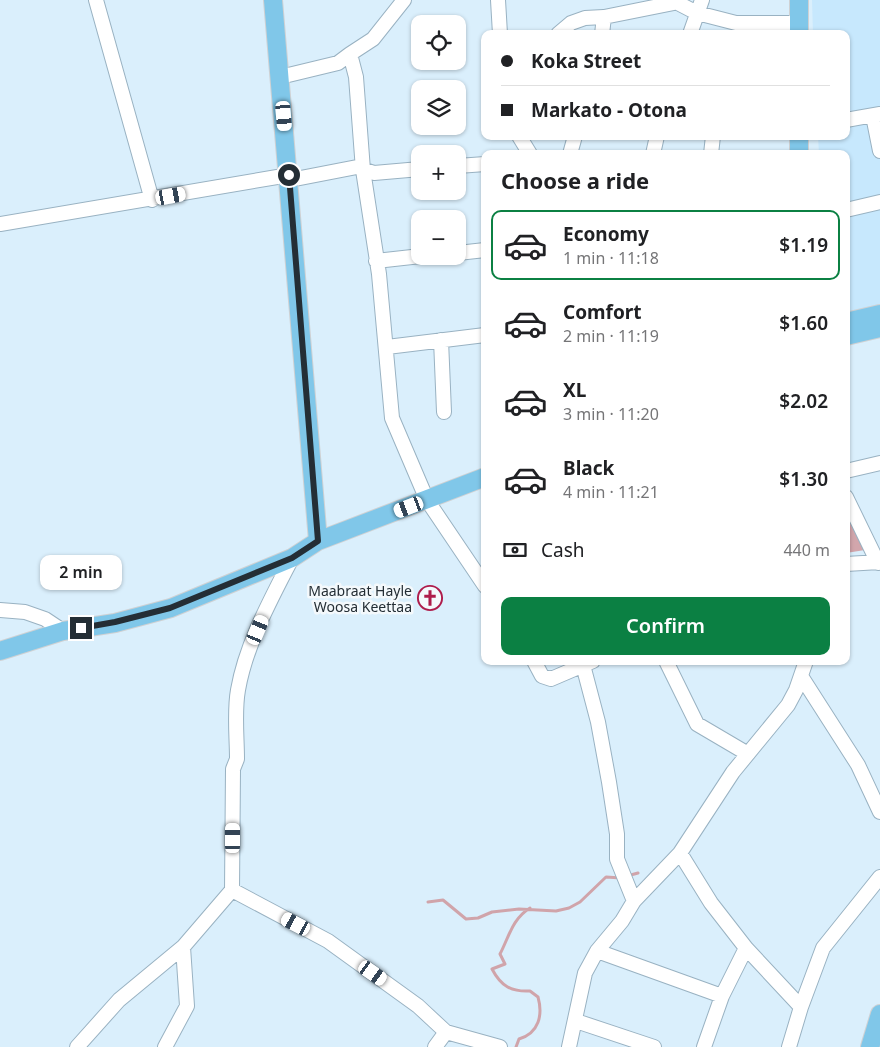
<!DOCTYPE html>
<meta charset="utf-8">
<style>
:root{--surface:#fff;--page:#f2f2f2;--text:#202124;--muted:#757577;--line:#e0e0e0;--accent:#0b8043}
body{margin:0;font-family:"Noto Sans",sans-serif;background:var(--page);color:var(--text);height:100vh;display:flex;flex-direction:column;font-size:19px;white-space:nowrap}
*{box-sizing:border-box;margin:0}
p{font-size:16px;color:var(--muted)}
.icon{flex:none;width:28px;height:28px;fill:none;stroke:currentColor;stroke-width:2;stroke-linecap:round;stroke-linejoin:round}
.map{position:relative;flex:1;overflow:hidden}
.side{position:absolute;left:481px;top:150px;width:369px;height:515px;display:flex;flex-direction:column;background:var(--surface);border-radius:10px;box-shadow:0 1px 4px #0004}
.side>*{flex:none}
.top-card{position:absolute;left:481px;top:30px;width:369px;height:110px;border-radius:10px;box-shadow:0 1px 4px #0004;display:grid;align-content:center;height:110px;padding:0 20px;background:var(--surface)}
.fabs{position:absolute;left:411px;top:15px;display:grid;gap:10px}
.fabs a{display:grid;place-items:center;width:55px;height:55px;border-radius:10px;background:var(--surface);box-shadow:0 1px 4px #0004;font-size:25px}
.end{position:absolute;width:22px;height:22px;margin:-11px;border:6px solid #242e35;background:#fff;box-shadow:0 0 0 2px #fff}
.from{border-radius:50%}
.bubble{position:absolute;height:35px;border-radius:10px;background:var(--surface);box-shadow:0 1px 4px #0004;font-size:16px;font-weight:600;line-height:35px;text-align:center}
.car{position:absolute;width:15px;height:30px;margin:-15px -8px;border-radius:6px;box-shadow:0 0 4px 1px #0007;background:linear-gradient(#fff 24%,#345 0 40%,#fff 0 76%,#345 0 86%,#fff 0)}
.top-card b{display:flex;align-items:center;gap:18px;height:48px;font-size:19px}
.top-card b+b{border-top:1px solid var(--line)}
.top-card i{width:12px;height:12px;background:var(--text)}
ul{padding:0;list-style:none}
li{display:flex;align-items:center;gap:15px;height:70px;margin:0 10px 8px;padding:0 10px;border:2px solid transparent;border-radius:10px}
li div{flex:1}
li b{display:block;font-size:19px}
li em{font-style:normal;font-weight:600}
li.current{border-color:var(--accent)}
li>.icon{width:45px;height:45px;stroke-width:1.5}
h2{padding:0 20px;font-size:22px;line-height:60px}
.pay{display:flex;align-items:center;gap:12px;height:55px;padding:0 20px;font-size:19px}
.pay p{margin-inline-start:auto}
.primary-button{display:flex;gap:10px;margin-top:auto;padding:10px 20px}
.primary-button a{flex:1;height:58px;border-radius:10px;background:var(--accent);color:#fff;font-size:20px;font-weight:600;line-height:58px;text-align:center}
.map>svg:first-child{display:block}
</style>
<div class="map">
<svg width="880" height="1047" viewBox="0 0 880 1047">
<rect width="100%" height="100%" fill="#daeffc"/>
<!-- built -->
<path fill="#c7e8fd" d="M812,0H880V307L846,314V154H819L818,136H846V34H813Z"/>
<!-- forest -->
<path fill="#d2a6ac" d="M846,521L852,523L865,550L846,553Z"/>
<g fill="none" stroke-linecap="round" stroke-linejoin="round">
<!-- stream -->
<path stroke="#d0a4aa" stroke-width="3" d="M627,876L638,873
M428,902L443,900L466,919L478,918L492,912L519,909L556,911L569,908L580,902L606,877L621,878
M516,1047L519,1039C539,1033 543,1015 538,997L530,991C511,992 501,986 492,969L505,964L500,954C509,937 512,919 530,908"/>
<defs>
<path id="minor" d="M96,0L152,200
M404,0L373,39L350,54L356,77L363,170L379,274L392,418L427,500L485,586
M498,0L500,34
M672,0L697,13L736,23H799
M558,34L571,23L585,18L604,17L674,3
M602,34L604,17
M690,34L702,0
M280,77L338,63L350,54
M873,116L880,151
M846,120L880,114
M519,136L530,154
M570,154L575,136
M653,154L657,136
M711,154L713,136
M458,166L485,164
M290,180L357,167L374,173L420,169
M846,210L880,202
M0,224L289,175
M458,253L485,250
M376,261L421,256
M441,340L444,412
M387,347L485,335
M846,471L880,463
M846,497L878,563
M846,564L880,562
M0,610L25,612L45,619L63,631
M534,661L542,676L551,679L593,661
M666,661L697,724L748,754
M583,665L598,722L609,782L617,834V859L634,901
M801,676L858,765L880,812
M680,853L711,903L746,948L801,1007
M232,890L328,941L418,1006L446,1032L500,1047
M597,951L722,996L746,948
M576,1021L654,1047
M77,1047L119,1000L183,947
M165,1047L187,1006L183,947L232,890L233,769L237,759C237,737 234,712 238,690C246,644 271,599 292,558
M435,1047L446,1032
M569,1047L585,973L597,951L622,921L634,901L680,853L733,772L788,705L796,690L806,661
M704,1047L722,996
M789,1047L801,1007L823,948L880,877"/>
<path id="major" d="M273,0L318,541
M799,34V0
M799,136V154
M846,322L880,314
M846,336L880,328
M0,651L63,631L115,623L171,608L292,558L318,541L485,477
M870,1047L880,1014"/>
</defs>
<!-- minor casing -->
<use href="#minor" stroke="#99b2c2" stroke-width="16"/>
<!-- major casing -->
<use href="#major" stroke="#cfd1d3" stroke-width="20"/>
<!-- minor -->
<use href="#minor" stroke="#fff" stroke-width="14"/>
<!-- major -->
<use href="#major" stroke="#80c7e9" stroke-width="18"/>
</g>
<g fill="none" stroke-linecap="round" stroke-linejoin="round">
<!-- route -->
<path stroke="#242e35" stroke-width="6" d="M81,628L115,622L170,608L292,558L318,541L289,175"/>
</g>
<!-- icons -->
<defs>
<symbol id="church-ring" viewBox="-11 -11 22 22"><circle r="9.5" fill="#f4f9fc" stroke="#ae1c4b" stroke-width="1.5"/><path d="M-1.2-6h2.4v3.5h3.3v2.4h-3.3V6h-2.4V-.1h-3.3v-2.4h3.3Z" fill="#ae1c4b"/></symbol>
</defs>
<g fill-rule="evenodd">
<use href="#church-ring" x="416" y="584" width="28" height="28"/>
</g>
<g text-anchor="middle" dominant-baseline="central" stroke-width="5" stroke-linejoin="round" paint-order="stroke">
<!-- poi labels -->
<g font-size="14" fill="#242e35" stroke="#f4f9fc" text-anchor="end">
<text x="412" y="590">Maabraat Hayle<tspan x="412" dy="16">Woosa Keettaa</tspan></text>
</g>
</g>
</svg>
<div class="fabs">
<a><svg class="icon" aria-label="locate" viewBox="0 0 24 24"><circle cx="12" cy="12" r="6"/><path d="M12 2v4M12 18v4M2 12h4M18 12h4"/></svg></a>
<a><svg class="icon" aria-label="layers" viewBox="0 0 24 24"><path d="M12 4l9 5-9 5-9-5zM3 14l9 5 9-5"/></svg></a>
<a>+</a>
<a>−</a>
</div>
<i class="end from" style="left:289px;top:175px"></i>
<i class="end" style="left:81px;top:628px"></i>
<div class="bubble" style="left:40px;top:555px;width:82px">2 min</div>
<i class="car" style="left:284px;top:116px;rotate:175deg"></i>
<i class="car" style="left:171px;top:196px;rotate:80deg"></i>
<i class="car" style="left:409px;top:507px;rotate:249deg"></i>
<i class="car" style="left:258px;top:630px;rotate:23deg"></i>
<i class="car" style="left:233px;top:838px;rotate:0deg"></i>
<i class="car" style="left:296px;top:924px;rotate:298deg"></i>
<i class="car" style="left:373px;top:973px;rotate:125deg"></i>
<div class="top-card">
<b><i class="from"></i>Koka Street</b>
<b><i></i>Markato - Otona</b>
</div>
<section class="side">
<h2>Choose a ride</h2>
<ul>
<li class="current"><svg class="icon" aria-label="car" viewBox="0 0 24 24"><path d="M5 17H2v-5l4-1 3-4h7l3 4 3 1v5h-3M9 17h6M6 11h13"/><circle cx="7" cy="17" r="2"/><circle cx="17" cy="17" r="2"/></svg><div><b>Economy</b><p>1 min · 11:18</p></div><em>$1.19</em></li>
<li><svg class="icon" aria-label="car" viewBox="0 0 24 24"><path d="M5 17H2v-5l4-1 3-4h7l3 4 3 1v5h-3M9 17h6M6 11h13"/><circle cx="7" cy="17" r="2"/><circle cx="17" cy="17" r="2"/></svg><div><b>Comfort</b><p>2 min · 11:19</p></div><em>$1.60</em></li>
<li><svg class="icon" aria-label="car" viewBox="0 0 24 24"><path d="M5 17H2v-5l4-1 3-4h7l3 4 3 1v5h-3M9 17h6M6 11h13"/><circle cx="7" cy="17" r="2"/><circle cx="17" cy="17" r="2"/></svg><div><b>XL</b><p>3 min · 11:20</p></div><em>$2.02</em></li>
<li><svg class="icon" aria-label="car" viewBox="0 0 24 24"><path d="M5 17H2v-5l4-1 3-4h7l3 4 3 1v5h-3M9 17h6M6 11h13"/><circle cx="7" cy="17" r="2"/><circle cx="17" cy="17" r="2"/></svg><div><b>Black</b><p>4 min · 11:21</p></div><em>$1.30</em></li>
</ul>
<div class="pay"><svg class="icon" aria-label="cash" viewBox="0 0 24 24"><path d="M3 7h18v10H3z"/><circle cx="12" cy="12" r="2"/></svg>Cash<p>440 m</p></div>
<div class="primary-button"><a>Confirm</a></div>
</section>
</div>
